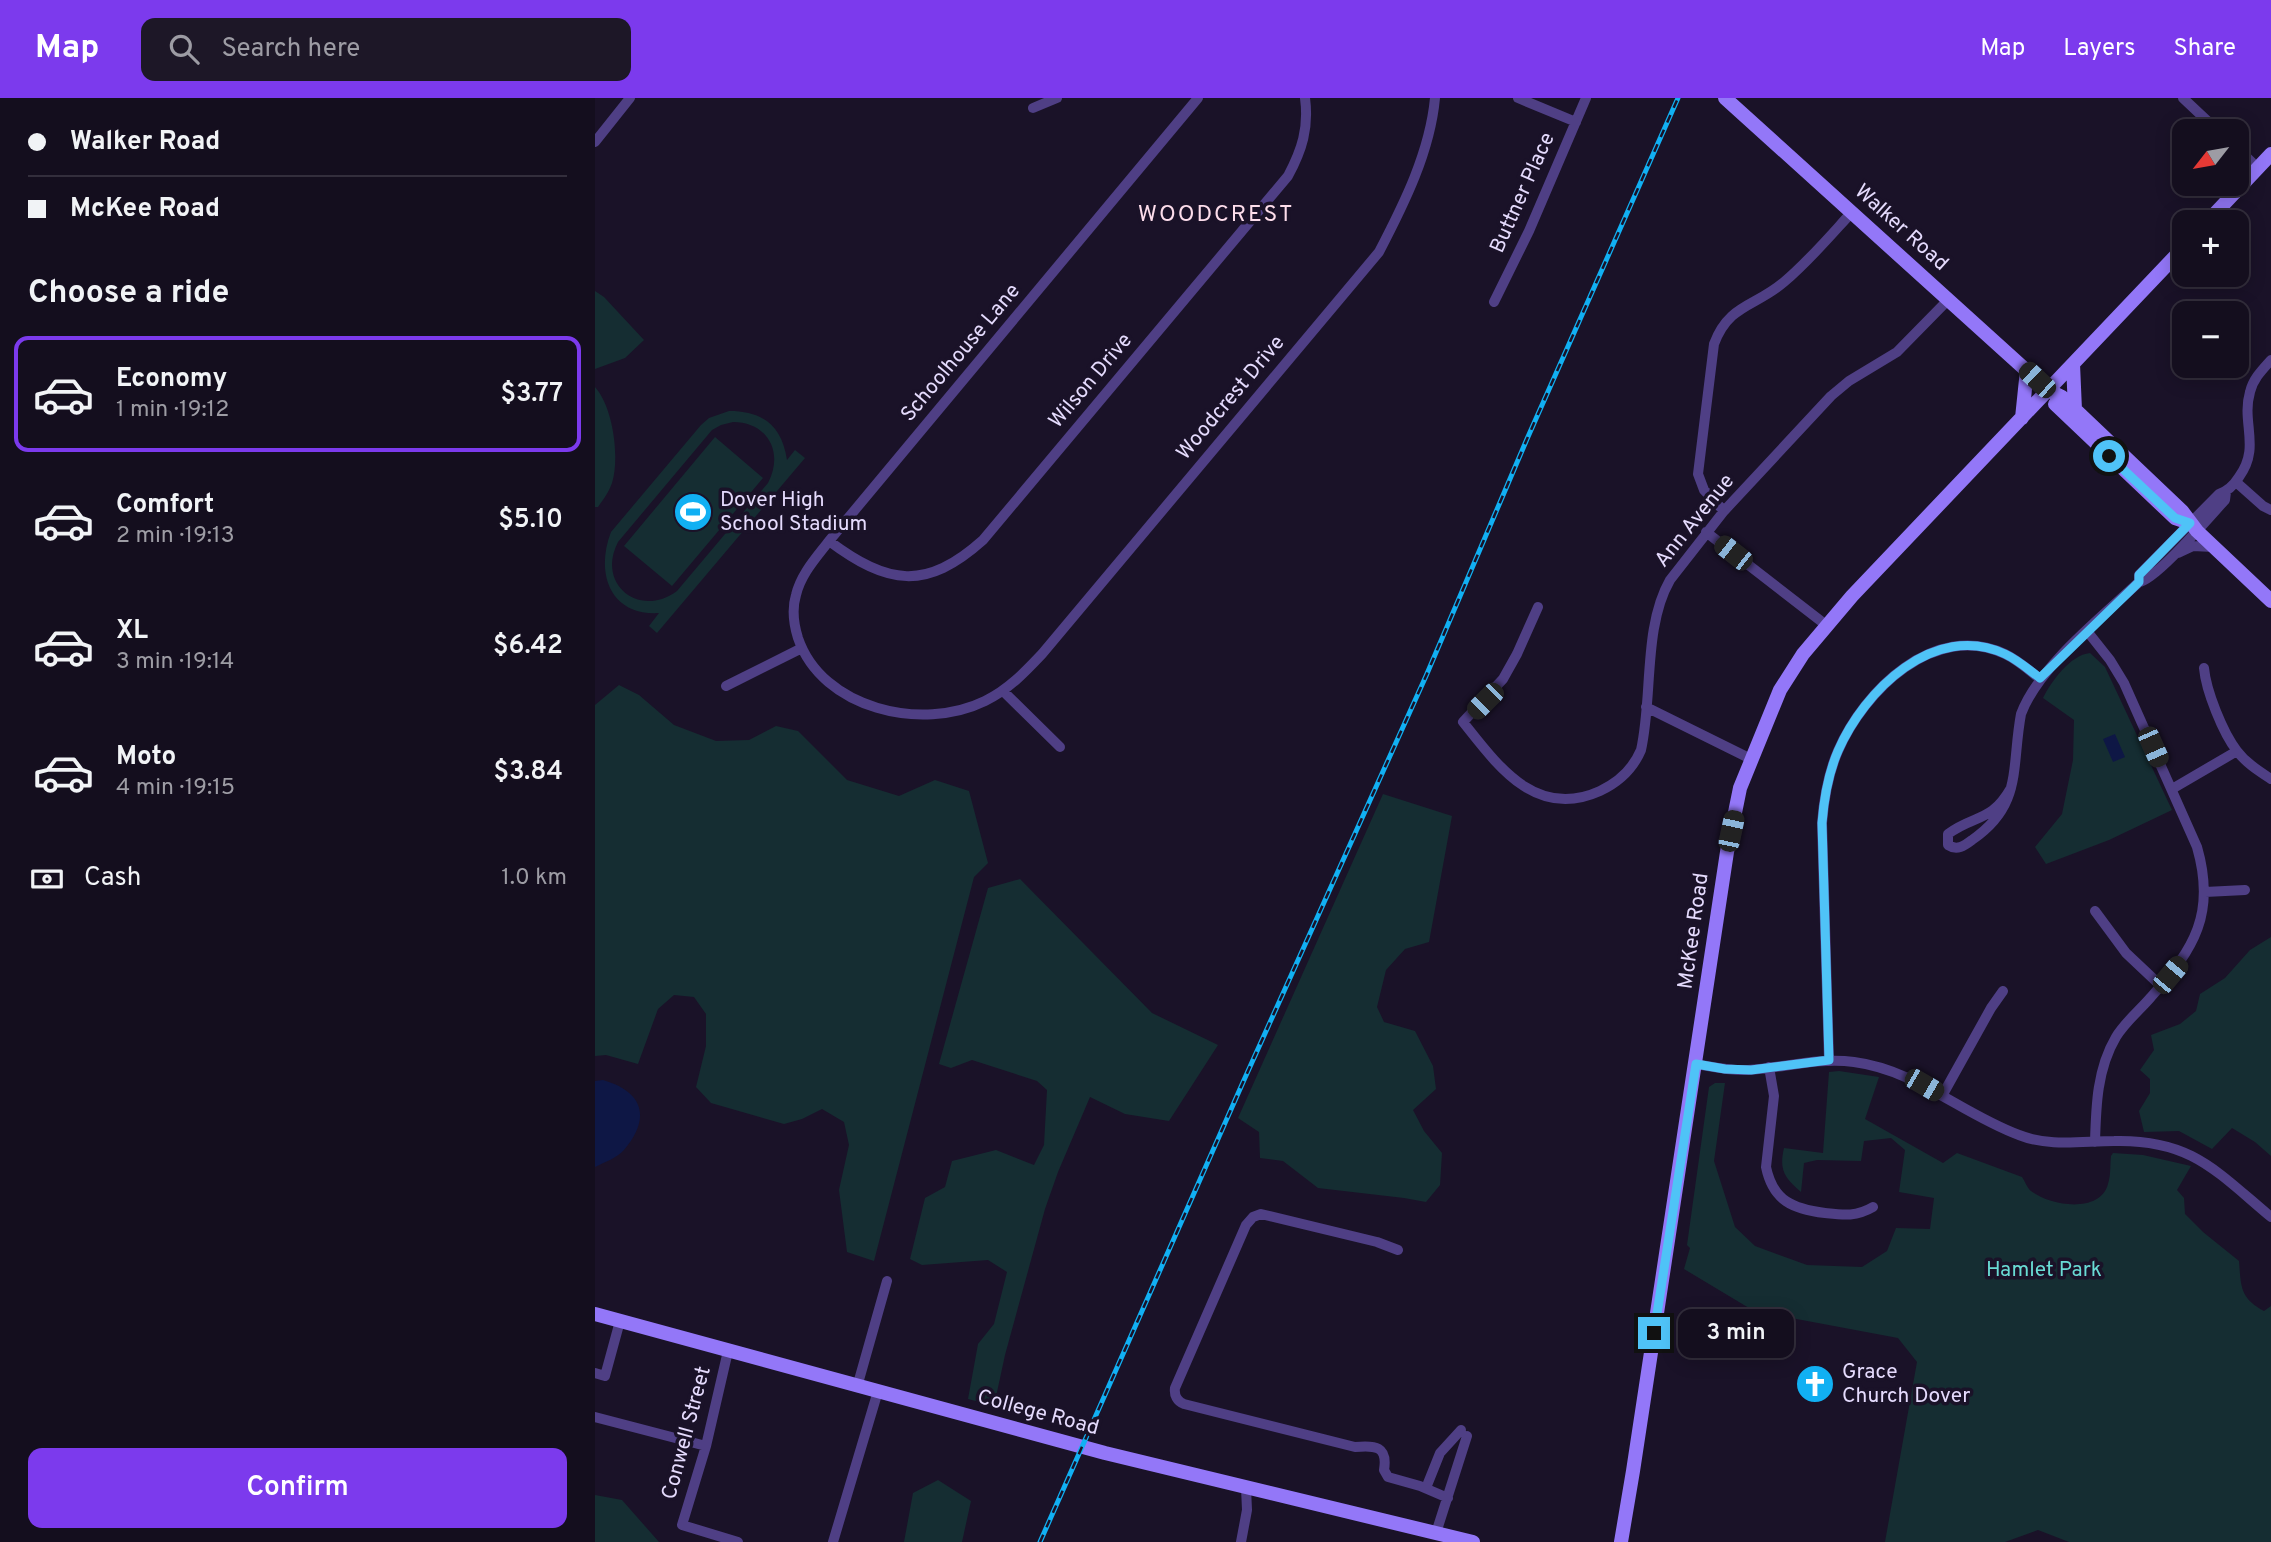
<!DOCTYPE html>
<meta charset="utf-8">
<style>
:root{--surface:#140e1e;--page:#1d1727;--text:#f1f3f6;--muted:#9d9ca4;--line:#332e3c;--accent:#7c3aed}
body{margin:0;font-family:Overpass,sans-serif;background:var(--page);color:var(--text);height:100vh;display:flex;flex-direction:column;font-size:26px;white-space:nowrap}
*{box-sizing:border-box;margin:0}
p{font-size:23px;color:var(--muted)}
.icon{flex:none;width:38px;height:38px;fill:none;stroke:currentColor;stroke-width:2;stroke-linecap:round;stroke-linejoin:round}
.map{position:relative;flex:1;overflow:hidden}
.side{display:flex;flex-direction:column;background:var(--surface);width:595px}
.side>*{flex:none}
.hud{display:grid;align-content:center;height:154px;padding:0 28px;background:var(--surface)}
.needle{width:46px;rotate:239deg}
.tools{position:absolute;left:1577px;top:21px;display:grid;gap:14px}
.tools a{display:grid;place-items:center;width:77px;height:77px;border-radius:14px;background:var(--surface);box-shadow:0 4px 18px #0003,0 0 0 2px var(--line);font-size:35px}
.end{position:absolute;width:32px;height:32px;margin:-16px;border:9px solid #4fc3f7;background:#111;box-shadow:0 0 0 4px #111}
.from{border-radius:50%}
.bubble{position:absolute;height:49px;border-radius:14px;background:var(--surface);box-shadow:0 4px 18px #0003,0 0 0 2px var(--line);font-size:23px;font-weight:600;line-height:49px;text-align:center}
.car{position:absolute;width:21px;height:42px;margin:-21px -10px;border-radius:9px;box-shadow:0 0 5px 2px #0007;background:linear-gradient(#222 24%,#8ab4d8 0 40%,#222 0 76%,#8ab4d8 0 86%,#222 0)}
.hud b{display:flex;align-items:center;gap:24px;height:66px;font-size:26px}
.hud b+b{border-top:2px solid var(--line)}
.hud i{width:18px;height:18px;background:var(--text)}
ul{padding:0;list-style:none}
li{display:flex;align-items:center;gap:21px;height:116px;margin:0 14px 10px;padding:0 14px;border:4px solid transparent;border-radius:14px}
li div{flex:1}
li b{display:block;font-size:26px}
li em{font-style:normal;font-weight:600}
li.current{border-color:var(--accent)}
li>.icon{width:63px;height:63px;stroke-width:1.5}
h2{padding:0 28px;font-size:32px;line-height:84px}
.pay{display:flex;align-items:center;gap:18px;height:77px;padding:0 28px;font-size:26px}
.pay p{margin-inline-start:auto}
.button{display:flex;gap:14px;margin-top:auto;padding:14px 28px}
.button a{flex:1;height:80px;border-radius:14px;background:var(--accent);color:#fff;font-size:28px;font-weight:600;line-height:80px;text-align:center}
header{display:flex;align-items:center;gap:42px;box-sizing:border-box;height:98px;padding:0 35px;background:var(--accent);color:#fff}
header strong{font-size:33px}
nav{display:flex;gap:38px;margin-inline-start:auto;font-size:24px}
.search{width:490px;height:63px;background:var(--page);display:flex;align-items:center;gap:18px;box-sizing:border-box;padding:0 24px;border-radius:14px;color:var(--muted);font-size:26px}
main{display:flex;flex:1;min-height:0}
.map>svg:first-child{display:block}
</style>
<header>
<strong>Map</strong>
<div class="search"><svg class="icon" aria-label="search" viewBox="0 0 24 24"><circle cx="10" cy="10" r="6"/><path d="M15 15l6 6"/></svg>Search here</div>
<nav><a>Map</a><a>Layers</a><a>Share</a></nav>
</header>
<main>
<section class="side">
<div class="hud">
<b><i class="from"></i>Walker Road</b>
<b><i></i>McKee Road</b>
</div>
<h2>Choose a ride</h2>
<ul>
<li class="current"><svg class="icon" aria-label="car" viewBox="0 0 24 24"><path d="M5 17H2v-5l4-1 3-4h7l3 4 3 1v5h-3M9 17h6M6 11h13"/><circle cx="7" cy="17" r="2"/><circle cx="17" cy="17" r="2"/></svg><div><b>Economy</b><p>1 min · 19:12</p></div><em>$3.77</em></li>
<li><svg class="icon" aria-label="car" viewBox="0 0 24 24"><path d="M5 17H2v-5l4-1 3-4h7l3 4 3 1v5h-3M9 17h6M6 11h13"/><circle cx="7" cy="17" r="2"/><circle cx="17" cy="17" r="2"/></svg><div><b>Comfort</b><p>2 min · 19:13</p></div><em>$5.10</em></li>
<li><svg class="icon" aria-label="car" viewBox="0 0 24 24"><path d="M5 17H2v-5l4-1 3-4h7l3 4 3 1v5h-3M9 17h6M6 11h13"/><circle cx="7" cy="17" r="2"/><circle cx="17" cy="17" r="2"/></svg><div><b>XL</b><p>3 min · 19:14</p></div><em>$6.42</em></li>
<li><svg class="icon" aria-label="car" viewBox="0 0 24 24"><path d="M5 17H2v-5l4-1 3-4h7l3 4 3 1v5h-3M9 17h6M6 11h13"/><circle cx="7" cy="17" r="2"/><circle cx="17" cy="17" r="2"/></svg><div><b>Moto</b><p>4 min · 19:15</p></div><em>$3.84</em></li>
</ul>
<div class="pay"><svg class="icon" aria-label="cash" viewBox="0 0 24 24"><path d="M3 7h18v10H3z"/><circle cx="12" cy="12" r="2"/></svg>Cash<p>1.0 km</p></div>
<div class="button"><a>Confirm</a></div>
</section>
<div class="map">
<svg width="1676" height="1444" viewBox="0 0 1676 1444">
<rect width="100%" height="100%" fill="#1a1228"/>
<!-- green -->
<path fill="#152d32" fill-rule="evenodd" d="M0,193L9,199L49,242L30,260L0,271Z
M0,289C18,309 25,359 17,385C14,394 8,402 3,409H0Z
M134,313C168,313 187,328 192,362L200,352L210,360L62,535L54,528L64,515C15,518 0,475 16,434L106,327L114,320ZM138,324C173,324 189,355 173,385L82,493C44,521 1,486 23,444L117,332L126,327Z
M120,339L168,380L77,488L29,448Z
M1495,555L1510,569L1577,712L1514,742L1451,766L1440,749L1467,716L1478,662L1479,622L1448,600C1456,584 1475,557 1495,555Z
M24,587L44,597L79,627L121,643L154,642L181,628L203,633L252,682L304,698L340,682L374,693L393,765L379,779L279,1163L252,1154L244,1092L254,1047L249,1024L227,1011L207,1021L189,1026L116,1005L101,989L111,948V916L99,899L79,897L63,911L43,966L11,957L0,958V607Z
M788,696L857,718L834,844L810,851L791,872L782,909L789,924L820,933L838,968L841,991L818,1012L829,1033L847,1055L845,1087L831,1104L809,1100L723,1090L688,1063L665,1060L664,1034L643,1020Z
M425,781L557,915L623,947L574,1023L530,1016L495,999L463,1074L450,1111L410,1257L399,1308L373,1301L383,1246L399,1226L412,1174L393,1162L327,1167L315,1161L330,1100L350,1089L357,1063L401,1052L439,1067L449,1047L452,992L442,983L377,962L356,970L344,966L393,790Z
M1676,839V1058L1660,1044L1637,1030L1617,1051L1584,1033L1549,1034L1544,1013L1555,995V981L1545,972L1559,952L1556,937L1585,926L1601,913L1605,896L1630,880L1655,852Z
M1244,973L1284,979L1270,1021L1348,1065L1362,1055L1427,1079C1430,1083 1432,1090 1436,1093C1455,1108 1505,1116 1513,1086C1516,1077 1515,1066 1516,1058L1518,1055L1548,1057L1596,1068L1582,1092L1589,1100L1590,1116L1608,1134L1644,1163C1646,1189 1645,1200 1669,1213L1676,1208V1444H1474L1443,1432L1410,1444H1290L1322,1264L1303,1240L1159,1213L1089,1171L1095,1150L1092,1147L1114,989L1120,985H1130L1119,1063L1140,1129L1160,1148L1212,1167L1267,1169L1292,1153L1301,1130L1335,1131L1339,1100L1304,1094L1310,1052L1296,1040L1269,1043L1266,1063L1222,1062L1209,1065L1206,1094C1189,1079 1184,1072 1189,1050L1228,1055L1234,974Z
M343,1382L376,1403L367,1444H309L318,1395Z
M0,1397L27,1402L64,1444H0Z"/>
<!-- water -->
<path fill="#0e1745" d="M1520,636L1530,659L1518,664L1508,641Z
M8,982C49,994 56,1020 29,1052C22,1060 10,1064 0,1069V983Z"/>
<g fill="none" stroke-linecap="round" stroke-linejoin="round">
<!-- street -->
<path stroke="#4f3f85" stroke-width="10" d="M603,0L234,443C221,460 206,476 201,497C197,510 199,527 203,540C227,611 327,634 390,603C413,592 430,574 447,556L784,154C809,106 835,54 840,0
M923,0L981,24
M1588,0L1623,33
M438,10L462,0
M0,44L35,0
M1642,50L1663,70
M899,204L934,133L991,0
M1641,384L1668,408L1676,412
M1129,413L1109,392L1103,376L1119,246C1134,206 1160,209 1189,184C1214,163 1235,138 1257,114
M1111,434L1231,527
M234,443C293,487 331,493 388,442L693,78C707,52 714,30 710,0
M1583,455L1598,448L1618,449
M1544,484V477L1624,396C1633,393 1639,387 1644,379C1666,349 1646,325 1655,294C1658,281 1667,272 1676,262
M943,509L922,556L908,581L868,624C903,668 941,722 1005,693C1024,684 1038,671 1046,652C1058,599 1048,529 1075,482L1129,413L1236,298L1254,283L1302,254L1354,201
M1492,533L1515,562L1529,585L1602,749C1621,815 1600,850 1556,899C1545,912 1530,924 1521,939C1502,971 1501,1008 1500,1044
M1609,570C1611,593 1628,635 1642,653C1651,665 1664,673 1676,681
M131,588L207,550
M408,593L465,649
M1051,609L1156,661
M1416,690C1396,725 1380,716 1353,736V747C1362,753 1369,748 1377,742C1428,707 1416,670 1426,616C1444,568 1506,520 1544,484C1560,483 1616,417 1630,402L1631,394
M1577,691L1642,653
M1610,794L1650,792
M1500,813L1531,855L1566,888
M1234,962L1227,725C1229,700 1233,676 1243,653C1269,593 1339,523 1410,556C1423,562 1434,572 1445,581
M1101,966C1118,969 1136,973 1153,972C1189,970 1223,959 1259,964C1321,972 1367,1016 1424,1037C1454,1049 1487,1043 1519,1043C1596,1041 1621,1073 1676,1119
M1174,969L1179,998L1171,1069C1178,1103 1198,1111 1230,1115C1248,1117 1261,1119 1278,1109
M1347,998L1396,910L1408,893
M803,1152L782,1144L666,1116L658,1119L651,1127L580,1290C579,1297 582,1303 589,1306L760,1349C780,1347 793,1348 789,1372L793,1379L825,1388L853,1400
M133,1253L111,1348L87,1427L143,1444
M0,1275L10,1278L25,1223
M262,1289L292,1183
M0,1319L111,1348
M831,1390L845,1355L866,1332
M841,1435L872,1338
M238,1444L283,1293
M646,1444L652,1412L651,1390"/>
<!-- secondary -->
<path stroke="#9377f8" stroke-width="14" d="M1130,0L1453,292L1467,299L1587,413L1602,433L1676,503
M1612,124L1676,56
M1478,266L1480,312
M1460,306L1580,420L1595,425
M1427,320L1432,272
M0,1216L510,1355L878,1444
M1026,1444L1038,1373L1132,754L1145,690L1185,592L1208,556L1257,498L1589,149"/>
<defs>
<path id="rail" d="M445,1444L649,982L831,578L932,341L1083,0"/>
</defs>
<!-- rail casing -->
<use href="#rail" stroke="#11b0f3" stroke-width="5"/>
<!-- rail -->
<use href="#rail" stroke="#1a1228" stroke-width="2.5" stroke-dasharray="8" stroke-linecap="butt"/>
</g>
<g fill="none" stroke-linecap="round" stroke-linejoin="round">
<!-- route -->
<path stroke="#4fc3f7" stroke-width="9" d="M1059,1235L1101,966L1130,971L1156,972L1234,962L1227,725C1229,700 1233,676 1243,653C1269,593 1339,523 1410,556C1423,562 1434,572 1445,580L1544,484V477L1595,425L1580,420L1514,358"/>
</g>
<!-- icons -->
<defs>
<symbol id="stadium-disc" viewBox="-11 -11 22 22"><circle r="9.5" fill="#11b0f3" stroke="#1a1228"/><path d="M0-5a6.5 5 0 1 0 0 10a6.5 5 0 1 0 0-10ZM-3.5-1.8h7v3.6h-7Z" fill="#fff"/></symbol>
<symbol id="church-disc" viewBox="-11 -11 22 22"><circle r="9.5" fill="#11b0f3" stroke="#1a1228"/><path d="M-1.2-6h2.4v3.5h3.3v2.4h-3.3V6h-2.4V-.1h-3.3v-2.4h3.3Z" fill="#fff"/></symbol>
</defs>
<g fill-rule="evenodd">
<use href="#stadium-disc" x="76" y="392" width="44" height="44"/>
<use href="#church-disc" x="1198" y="1264" width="44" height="44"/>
</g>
<g text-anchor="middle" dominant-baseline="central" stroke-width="7" stroke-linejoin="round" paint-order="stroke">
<!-- street labels -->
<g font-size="21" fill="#e5dbfd" stroke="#1a1228">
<text transform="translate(928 95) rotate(-66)">Buttner Place</text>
<text transform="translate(1306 130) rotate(42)">Walker Road</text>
<text transform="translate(366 255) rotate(-50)">Schoolhouse Lane</text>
<text transform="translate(496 283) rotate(-50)">Wilson Drive</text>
<text transform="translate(636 300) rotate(-50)">Woodcrest Drive</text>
<text transform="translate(1100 423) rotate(-51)">Ann Avenue</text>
<text transform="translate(1099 833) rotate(-82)">McKee Road</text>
<text transform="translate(443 1315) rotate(15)">College Road</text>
<text transform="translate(92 1335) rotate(-75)">Conwell Street</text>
</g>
<!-- poi labels -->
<g font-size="21" fill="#e5dbfd" stroke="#1a1228" text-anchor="start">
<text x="125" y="402">Dover High<tspan x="125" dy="24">School Stadium</tspan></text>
<text x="1247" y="1274">Grace<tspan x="1247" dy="24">Church Dover</tspan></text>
</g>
<!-- park labels -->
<g font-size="21" fill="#69dbd4" stroke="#1a1228">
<text x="1449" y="1172">Hamlet Park</text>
</g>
<!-- neighbourhood labels -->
<g font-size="23" letter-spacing="2" fill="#fdddeb" stroke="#1a1228">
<text x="621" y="117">WOODCREST</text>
</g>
</g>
</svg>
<div class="tools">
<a><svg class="needle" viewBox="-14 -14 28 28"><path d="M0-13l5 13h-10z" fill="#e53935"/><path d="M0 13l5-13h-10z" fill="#9d9ca4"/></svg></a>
<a>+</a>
<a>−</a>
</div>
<i class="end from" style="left:1514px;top:358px"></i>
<i class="end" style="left:1059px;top:1235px"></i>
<div class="bubble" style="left:1083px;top:1211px;width:116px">3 min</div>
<i class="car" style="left:1442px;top:282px;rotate:313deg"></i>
<i class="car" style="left:1138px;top:455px;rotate:308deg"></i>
<i class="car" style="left:890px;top:603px;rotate:225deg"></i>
<i class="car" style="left:1558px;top:649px;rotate:156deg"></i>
<i class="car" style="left:1136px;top:733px;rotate:12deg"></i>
<i class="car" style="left:1575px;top:877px;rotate:40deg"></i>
<i class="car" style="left:1329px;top:987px;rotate:120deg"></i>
</div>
</main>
